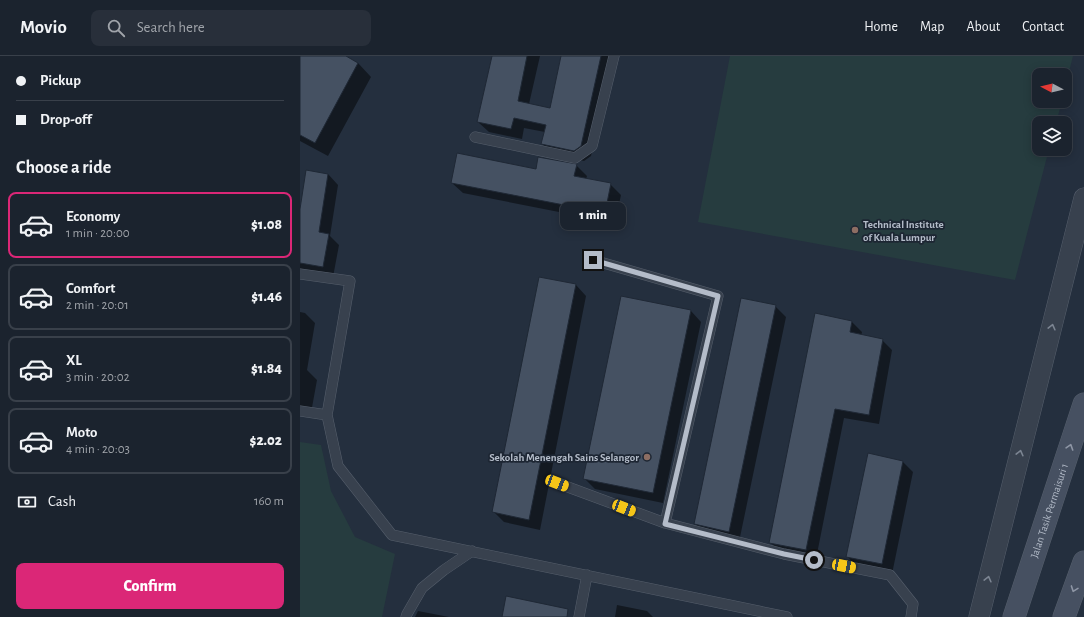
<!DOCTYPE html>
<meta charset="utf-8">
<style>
:root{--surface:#1b232e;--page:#282f3a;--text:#f1f3f6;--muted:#a0a4aa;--line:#39404a;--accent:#db2777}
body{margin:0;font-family:"Alegreya Sans",sans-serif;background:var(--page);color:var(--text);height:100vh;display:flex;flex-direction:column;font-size:15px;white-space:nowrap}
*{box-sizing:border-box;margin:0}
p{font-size:13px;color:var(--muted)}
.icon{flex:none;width:22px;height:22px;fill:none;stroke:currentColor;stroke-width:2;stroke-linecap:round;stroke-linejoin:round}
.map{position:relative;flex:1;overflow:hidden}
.sheet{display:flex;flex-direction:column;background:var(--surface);width:300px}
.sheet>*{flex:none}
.hud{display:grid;align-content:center;height:88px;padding:0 16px;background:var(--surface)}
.needle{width:26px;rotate:277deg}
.controls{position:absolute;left:732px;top:12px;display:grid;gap:8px}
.controls a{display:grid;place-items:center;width:40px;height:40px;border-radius:8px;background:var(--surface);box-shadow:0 2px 10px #0003,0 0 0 1px var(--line);font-size:20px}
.end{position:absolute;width:18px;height:18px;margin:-9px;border:5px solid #b4bcc9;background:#111;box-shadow:0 0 0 2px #111}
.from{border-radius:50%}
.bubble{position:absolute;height:28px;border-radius:8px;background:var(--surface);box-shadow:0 2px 10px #0003,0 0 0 1px var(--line);font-size:13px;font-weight:800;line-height:28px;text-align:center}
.car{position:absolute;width:12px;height:24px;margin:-12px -6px;border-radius:5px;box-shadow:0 0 3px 1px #0007;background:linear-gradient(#f5c518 24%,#345 0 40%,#f5c518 0 76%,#345 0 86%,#f5c518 0)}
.hud b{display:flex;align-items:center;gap:14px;height:38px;font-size:15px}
.hud b+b{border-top:1px solid var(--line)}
.hud i{width:10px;height:10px;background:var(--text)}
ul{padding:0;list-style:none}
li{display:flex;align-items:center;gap:12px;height:66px;margin:0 8px 6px;padding:0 8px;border:2px solid var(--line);border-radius:8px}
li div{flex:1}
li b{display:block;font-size:15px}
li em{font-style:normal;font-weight:800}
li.current{border-color:var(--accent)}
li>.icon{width:36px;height:36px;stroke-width:1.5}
h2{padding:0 16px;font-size:18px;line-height:48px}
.pay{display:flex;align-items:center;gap:10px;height:44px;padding:0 16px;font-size:15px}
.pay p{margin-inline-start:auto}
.primary-button{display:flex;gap:8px;margin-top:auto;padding:8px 16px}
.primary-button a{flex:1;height:46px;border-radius:8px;background:var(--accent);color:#fff;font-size:16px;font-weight:800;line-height:46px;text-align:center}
header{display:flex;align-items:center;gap:24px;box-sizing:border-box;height:56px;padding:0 20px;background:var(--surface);border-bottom:1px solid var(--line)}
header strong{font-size:19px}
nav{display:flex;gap:22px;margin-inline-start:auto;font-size:14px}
.search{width:280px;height:36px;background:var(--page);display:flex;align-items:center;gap:10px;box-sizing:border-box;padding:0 14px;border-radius:8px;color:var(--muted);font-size:15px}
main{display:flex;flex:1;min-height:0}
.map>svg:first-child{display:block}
</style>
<header>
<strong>Movio</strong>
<div class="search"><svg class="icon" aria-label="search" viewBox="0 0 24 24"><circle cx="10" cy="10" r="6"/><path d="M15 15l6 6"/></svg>Search here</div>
<nav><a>Home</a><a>Map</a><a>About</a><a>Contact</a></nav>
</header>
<main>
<section class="sheet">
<div class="hud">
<b><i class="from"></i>Pickup</b>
<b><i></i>Drop-off</b>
</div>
<h2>Choose a ride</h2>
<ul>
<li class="current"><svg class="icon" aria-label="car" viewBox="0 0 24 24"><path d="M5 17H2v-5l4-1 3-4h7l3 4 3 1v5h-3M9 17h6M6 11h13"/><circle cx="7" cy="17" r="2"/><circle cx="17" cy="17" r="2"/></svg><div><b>Economy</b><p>1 min · 20:00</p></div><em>$1.08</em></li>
<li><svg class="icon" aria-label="car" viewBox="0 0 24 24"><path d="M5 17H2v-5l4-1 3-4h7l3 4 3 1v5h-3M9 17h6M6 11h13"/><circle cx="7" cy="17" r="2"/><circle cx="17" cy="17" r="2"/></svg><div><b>Comfort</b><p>2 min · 20:01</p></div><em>$1.46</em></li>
<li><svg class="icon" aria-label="car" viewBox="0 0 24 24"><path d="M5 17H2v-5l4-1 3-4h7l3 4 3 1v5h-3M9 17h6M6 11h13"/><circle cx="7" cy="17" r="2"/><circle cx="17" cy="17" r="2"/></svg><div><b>XL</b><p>3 min · 20:02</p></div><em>$1.84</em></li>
<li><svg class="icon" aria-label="car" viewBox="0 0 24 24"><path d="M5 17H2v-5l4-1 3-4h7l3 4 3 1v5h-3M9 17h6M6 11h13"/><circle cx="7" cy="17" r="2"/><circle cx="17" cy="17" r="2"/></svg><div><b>Moto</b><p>4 min · 20:03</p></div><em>$2.02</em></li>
</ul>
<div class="pay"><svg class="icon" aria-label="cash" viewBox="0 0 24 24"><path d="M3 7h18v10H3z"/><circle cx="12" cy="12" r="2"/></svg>Cash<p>160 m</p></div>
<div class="primary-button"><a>Confirm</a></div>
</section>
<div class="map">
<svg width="784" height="561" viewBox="0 0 784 561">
<rect width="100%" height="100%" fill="#242f3e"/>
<!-- garden -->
<path fill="#263c3f" d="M430,0H773L765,32V19H739V45H762L756,67H739V93H749L715,224L398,166Z
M0,386L21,389L31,435L55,481L95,498L82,561H0Z"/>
<!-- shadow -->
<path fill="#0007" d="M0,0H44L58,7L71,21L28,100L0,85Z
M193,0H240L229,48L250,53L262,0H313L291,100L284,105L253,98L242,88L245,76L224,72L222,83L189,76L178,66Z
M276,109L287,120L286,123L310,128L321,139L315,167L163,137L152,127L237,114Z
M28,118L38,129L30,180L39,189L33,221L0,215V159Z
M240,222L276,229L286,240L240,474L204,466L194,456Z
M475,250L486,261L439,486L406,478L395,468Z
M391,255L401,266L363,447L295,433L284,422Z
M0,256L5,257L15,267L7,314L17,324L11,357L0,355Z
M552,266L562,276L561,280L582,284L592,294L579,368L544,362L516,503L480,496L470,486Z
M603,406L613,416L592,518L557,511L547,500Z
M317,549L347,555L353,561H315Z
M118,555L149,561H115Z"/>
<!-- building -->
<path fill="#455162" stroke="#1f2835" d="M0,0H46L58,7L15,87L0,79Z
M192,0H227L218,45L250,52L261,0H301L281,90L274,95L241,88L246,69L214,62L211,73L177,66Z
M157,97L236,113L238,101L277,108L274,120L311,127L305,157L151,127Z
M6,114L28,118L19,176L29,178L23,211L0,207V153Z
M239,221L276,228L229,464L192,456Z
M321,240L391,254L353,437L283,423Z
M441,242L476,249L429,476L394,468Z
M515,257L552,265L550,276L583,283L569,359L535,353L506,494L469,487Z
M568,397L603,405L582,508L546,501Z
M206,540L268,553L267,561H202Z"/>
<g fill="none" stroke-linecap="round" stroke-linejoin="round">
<defs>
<path id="service" d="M175,81L275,102L292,90L314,0
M293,204L418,240L365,467L484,498L590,519L613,548L611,561
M0,218L50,225L27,359
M0,355L27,359L38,410L92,479L487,561
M257,427L365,467
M106,561L107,558L122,532L144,514L172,495
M279,561L287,519"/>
<path id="minor" d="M679,561L784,142"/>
<g id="secondary">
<path id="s1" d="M714,561L784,348"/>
<path d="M764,561L784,506"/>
</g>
</defs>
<!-- service casing -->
<use href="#service" stroke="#565f6c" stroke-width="11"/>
<!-- minor casing -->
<use href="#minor" stroke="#565f6c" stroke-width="21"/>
<!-- secondary casing -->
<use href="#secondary" stroke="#565f6c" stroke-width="23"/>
<!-- service -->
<use href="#service" stroke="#38414e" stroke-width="10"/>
<!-- minor -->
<use href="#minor" stroke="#38414e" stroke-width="20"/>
<!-- secondary -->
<use href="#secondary" stroke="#465061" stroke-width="22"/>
</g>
<!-- one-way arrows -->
<defs><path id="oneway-chevron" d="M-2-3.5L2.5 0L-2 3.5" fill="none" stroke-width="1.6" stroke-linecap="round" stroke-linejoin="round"/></defs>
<g stroke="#7c8592">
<use href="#oneway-chevron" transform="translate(752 271) rotate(-76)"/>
<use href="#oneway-chevron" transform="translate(720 397) rotate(-76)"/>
<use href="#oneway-chevron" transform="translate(688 523) rotate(-76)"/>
</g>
<g stroke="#8e96a5">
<use href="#oneway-chevron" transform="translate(770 391) rotate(-72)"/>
<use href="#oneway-chevron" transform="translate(774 533) rotate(110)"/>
</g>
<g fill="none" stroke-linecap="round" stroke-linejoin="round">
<!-- route -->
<path stroke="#b4bcc9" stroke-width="5" d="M293,204L418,240L365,468L484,498L514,504"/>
</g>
<!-- markers -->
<g fill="#8d6e63" stroke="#1d2633" stroke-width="1.5">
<circle cx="555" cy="174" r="4"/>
<circle cx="347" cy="401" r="4"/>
</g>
<g text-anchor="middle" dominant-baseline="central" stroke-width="3.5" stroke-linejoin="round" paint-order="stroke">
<!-- poi labels -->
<g font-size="11" font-weight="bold" fill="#b4bcc9" stroke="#1d2633" text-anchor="start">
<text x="563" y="168">Technical Institute<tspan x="563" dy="13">of Kuala Lumpur</tspan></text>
<text x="339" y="401" text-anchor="end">Sekolah Menengah Sains Selangor</text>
</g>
<!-- street labels -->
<g font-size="11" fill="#b4bcc9" stroke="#1d2633">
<text stroke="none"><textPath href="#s1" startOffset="112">Jalan Tasik Permaisuri 1</textPath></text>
</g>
</g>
</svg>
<div class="controls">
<a><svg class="needle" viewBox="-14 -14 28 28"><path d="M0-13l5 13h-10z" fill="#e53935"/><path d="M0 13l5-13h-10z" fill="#a0a4aa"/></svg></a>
<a><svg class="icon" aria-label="layers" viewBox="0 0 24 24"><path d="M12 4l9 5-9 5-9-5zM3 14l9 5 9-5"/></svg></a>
</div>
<i class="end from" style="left:514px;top:504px"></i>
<i class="end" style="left:293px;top:204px"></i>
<div class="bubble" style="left:260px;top:146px;width:66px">1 min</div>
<i class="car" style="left:257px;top:427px;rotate:111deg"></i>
<i class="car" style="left:324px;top:452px;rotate:111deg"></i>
<i class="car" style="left:544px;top:510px;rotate:101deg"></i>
</div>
</main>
